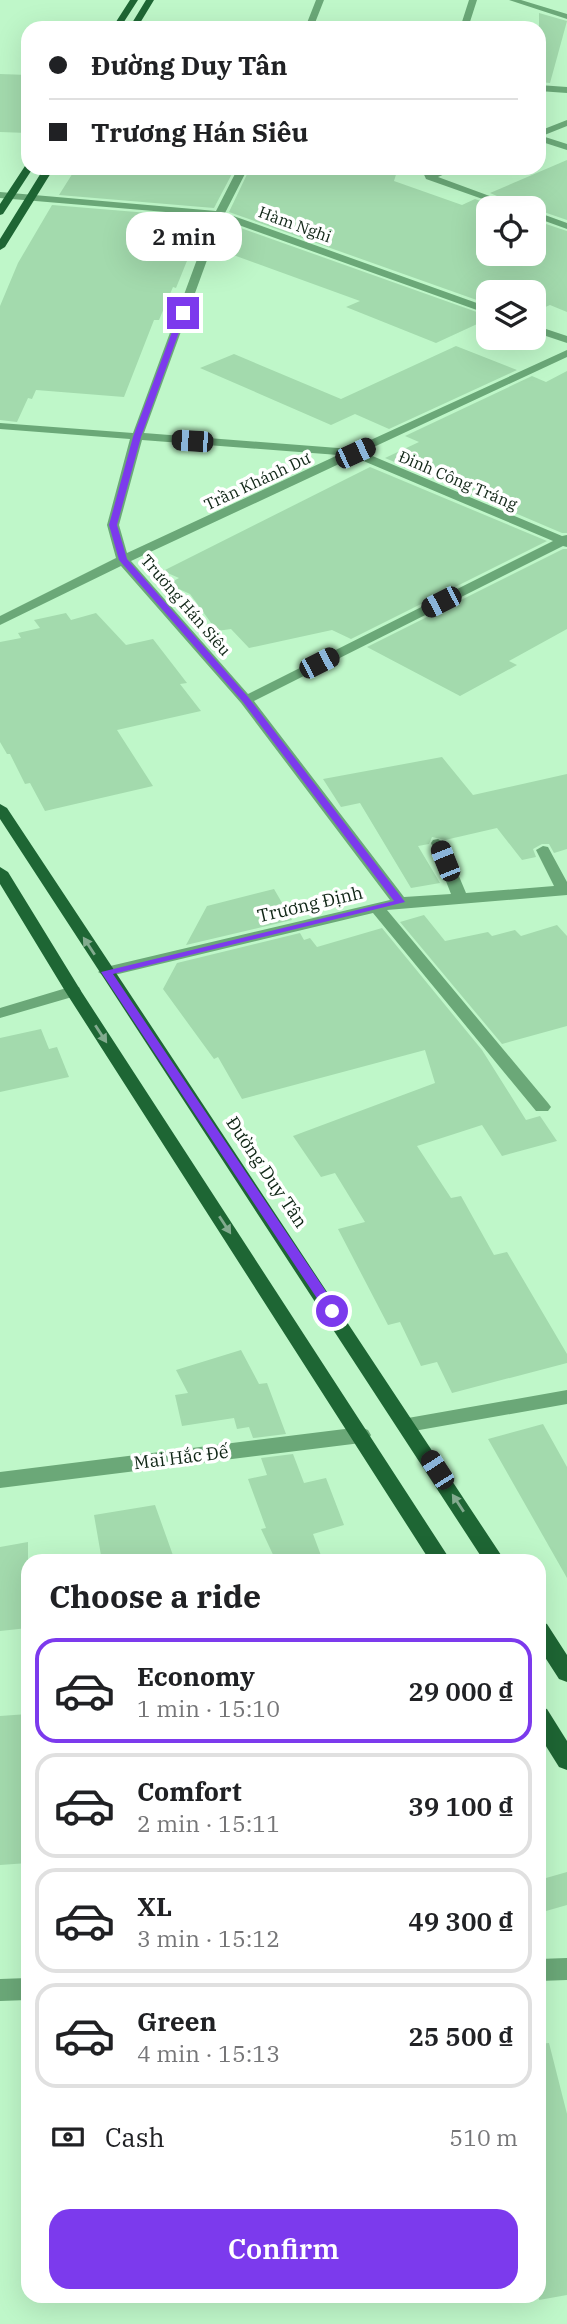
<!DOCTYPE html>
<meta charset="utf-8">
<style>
:root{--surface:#fff;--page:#f2f2f2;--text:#202124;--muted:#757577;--line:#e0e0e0;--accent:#7c3aed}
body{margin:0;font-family:"IBM Plex Serif",serif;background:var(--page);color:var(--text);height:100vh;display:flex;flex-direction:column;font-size:26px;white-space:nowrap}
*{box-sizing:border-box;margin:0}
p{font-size:23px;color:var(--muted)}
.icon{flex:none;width:38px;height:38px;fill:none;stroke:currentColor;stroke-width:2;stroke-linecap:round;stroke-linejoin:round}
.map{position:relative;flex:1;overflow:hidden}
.drawer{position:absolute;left:21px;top:1554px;width:525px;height:749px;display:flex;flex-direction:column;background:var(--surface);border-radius:21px;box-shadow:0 7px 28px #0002}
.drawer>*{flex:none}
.hud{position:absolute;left:21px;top:21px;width:525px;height:154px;border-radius:21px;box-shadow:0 7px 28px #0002;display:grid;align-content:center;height:154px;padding:0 28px;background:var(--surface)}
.tools{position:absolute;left:476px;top:196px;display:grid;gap:14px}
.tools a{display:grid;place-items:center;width:70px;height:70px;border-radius:14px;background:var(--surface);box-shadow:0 7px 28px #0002;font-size:35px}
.end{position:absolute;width:32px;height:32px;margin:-16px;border:9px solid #7c3aed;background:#fff;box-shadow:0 0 0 4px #fff}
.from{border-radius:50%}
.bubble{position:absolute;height:49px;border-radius:21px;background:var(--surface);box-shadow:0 7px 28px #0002;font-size:23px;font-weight:600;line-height:49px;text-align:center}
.car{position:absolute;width:21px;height:42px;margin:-21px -10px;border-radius:9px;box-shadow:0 0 5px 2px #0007;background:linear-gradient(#222 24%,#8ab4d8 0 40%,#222 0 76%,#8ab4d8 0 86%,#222 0)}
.hud b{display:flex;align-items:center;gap:24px;height:66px;font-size:26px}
.hud b+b{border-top:2px solid var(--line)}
.hud i{width:18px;height:18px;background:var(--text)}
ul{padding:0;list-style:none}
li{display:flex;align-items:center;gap:21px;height:105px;margin:0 14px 10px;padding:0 14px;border:4px solid var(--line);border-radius:21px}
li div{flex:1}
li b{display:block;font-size:26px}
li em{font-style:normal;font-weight:600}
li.on{border-color:var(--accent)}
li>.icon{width:63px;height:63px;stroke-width:1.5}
h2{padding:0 28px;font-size:32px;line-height:84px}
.pay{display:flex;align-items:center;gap:18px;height:77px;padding:0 28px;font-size:26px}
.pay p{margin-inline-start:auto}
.cta{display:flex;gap:14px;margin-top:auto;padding:14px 28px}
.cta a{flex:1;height:80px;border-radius:21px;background:var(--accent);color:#fff;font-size:28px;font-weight:600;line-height:80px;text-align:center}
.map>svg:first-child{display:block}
</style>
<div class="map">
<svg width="567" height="2324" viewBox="0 0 567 2324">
<rect width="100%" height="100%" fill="#bff7c9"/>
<!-- building -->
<path fill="#a3daad" d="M539,13L567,21L550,83L539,82Z
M0,74L28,75V133L0,132Z
M567,160V220L535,209L525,208L490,193Z
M76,168H235L214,208L59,195Z
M250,168H398L394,181L462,205L475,199L501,208H488V254H534V220L567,231V312L550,305L534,312V292H488V304L229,212Z
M52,205L209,218L200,243L195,241L176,288L173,287L159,320H154L124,397L36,390L32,399L28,398L17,422L0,420V306L18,263Z
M224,222L488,316V319L436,343L346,307L360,301L214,248Z
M456,346L517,370L389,429L355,414L331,425L200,368L234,354L341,399Z
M567,371V533H562L385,458L419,442L405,436L532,376L546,382Z
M370,467L547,541L351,639L332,630L249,648L231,629L217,631L190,594L168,584L179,578L163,571Z
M563,549H567V629L509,661L517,665L460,696L367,647Z
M66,613L71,620L96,613L126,645L153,639L187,683L180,684L201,711L117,730L153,786L45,811L30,783L25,784L10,754H7L0,742V642L21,638L18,633L40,628L34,620Z
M442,757L473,795L567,774V849L554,853L549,844H542L533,849L536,857L522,860L497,828L445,840L432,837L429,844L418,846L440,883L411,888L360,803L341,807L323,779Z
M274,889L292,920L186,945L207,906Z
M424,915L445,941L488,932L492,936L515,930L521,936L557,925L567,936V1026L502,1044L400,922Z
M382,928L482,1050L526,1120L540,1116L557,1141L502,1156L482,1125L417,1146L451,1198L461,1196L494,1255L507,1252L567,1354V1363L452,1393L437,1362L421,1366L400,1322L388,1325L338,1229L365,1222L335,1173L321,1177L293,1136L435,1083L425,1050L242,1099L218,1057L214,1059L163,989L177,963L300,933L304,940L310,938L317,947Z
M41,1029L49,1049L57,1047L69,1077L0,1092V1038Z
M241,1350L259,1384L267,1383L286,1434L253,1438L249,1427L237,1429L234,1418L182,1426L175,1395L188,1393L176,1370Z
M543,1424L567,1467V1578L488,1439Z
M293,1454L304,1483L326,1478L344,1525L313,1534L323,1561H276L261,1529L266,1528L248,1479L267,1475L261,1458Z
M155,1505L175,1561H102L94,1515Z
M28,1542V1628L0,1631V1547Z
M28,1714V1863L0,1865V1716Z
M567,1872V1905L539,1913V1880Z
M549,2043L567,2114V2295L539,2300V2044Z"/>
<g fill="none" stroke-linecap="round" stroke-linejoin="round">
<!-- minor -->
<path fill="#6ba878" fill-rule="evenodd" d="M316,0H324L313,28H305Z
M469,0H477L468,28H460Z
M509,0H521L567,14V19Z
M539,85L567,87V93L539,91Z
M567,120V126L542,136L567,144V150L539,141V131Z
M238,168H248L225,213L488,307V314L222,219L144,433L351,449L567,350V357L363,452L562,536L567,535V547L563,546L254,701L404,897L451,894L431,843L433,840L438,839L445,843L466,893L554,886L536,850L543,846L548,847L567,882V895L387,910L548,1103L551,1107L548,1111H536L373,913L106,977L98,972L106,967L390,900L241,703L121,566L0,625V616L116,558L107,525L130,439L0,429V423L133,433L213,216L0,198V192L216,211ZM142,440L338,455L127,553L119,525ZM354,457L553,541L248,694L131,561Z
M421,168H431L432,172L444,168H458L438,177L522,208H508L426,179Z
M534,211L567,223V229L534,217Z
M534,325L567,336V343L534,332Z
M73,986L79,987L81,991L79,995L0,1018V1008Z
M567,1390V1404L408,1432L401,1430L398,1425L401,1420L408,1418Z
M361,1427L368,1430L371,1435L368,1440L361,1443L0,1488V1472Z
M567,1958V1980L539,1981V1959Z
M28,1978V2000L0,2001V1979Z"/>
<!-- major -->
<path fill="#1e6634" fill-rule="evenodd" d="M130,0H138L120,28H112Z
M146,0H154L137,28H129Z
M28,165V168H33L3,214L0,215V204L25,166Z
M44,168H54L5,247L0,250V239Z
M0,804L7,808L505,1561H484L0,819Z
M0,867L8,872L81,991L451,1561H430L65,991L0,884Z
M539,1621L547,1624L567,1655V1682L559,1679L539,1648Z
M539,1707L547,1709L567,1741V1770L559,1767L539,1735Z"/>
</g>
<!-- one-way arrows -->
<defs><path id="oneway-solid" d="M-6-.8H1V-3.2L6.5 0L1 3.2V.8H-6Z" transform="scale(1.75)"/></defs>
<g fill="#83ab8f">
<use href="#oneway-solid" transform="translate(89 946) rotate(-123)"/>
<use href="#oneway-solid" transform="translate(101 1034) rotate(57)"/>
<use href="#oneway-solid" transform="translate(225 1225) rotate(57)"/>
<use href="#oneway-solid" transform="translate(458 1503) rotate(-123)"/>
</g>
<!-- route -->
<path fill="#7c3aed" d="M183,311L186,313L141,437L117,525L127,559L249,698L405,902L113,974L337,1308V1315H328L101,972L394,901L243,702L119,560L109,525L133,437L179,313Z"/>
<g text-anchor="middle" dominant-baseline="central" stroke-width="7" stroke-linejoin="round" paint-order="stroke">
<!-- far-street labels -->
<g font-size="16" fill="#0f2515" stroke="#fff">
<text transform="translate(295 224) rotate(20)">Hàm Nghi</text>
<text transform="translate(458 480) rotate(23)">Đinh Công Tráng</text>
<text transform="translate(257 481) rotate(-25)">Trần Khánh Dư</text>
<text transform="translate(186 605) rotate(49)">Trương Hán Siêu</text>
</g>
<!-- street labels -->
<g font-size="18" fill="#0f2515" stroke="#fff">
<text transform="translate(310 904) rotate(-13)">Trương Định</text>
<text transform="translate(267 1172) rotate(56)">Đường Duy Tân</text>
<text transform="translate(181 1457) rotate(-7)">Mai Hắc Đế</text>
</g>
</g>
</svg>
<div class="tools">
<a><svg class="icon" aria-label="locate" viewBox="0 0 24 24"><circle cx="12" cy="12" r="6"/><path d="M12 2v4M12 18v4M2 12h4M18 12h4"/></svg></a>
<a><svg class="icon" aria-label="layers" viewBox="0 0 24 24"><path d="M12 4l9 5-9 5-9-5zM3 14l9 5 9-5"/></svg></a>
</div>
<i class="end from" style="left:332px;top:1311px"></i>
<i class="end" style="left:183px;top:313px"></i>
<div class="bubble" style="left:126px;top:212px;width:116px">2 min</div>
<i class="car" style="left:192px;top:441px;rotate:274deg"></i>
<i class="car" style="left:355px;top:453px;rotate:65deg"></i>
<i class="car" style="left:441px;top:602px;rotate:243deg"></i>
<i class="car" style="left:319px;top:663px;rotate:63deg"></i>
<i class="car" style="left:445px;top:861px;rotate:338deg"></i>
<i class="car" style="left:437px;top:1470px;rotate:327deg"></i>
<div class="hud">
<b><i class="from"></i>Đường Duy Tân</b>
<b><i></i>Trương Hán Siêu</b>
</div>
<section class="drawer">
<h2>Choose a ride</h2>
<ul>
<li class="on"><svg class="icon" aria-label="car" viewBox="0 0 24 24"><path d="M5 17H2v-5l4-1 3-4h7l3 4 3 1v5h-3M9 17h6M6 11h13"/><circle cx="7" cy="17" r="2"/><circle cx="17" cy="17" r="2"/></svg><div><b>Economy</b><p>1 min · 15:10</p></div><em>29 000 ₫</em></li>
<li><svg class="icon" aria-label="car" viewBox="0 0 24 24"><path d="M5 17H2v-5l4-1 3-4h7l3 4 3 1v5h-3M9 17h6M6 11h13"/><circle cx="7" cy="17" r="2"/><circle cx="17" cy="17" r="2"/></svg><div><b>Comfort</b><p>2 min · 15:11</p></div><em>39 100 ₫</em></li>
<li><svg class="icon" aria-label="car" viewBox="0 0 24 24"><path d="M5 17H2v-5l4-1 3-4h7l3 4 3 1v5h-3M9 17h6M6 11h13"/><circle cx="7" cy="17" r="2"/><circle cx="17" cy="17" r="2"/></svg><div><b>XL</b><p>3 min · 15:12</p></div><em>49 300 ₫</em></li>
<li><svg class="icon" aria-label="car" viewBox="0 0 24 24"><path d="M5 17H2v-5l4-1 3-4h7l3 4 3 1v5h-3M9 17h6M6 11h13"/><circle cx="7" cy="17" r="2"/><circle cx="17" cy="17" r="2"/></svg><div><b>Green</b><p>4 min · 15:13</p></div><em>25 500 ₫</em></li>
</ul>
<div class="pay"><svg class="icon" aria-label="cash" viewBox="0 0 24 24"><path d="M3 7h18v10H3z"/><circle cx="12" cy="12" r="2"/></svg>Cash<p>510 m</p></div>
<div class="cta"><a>Confirm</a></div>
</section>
</div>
